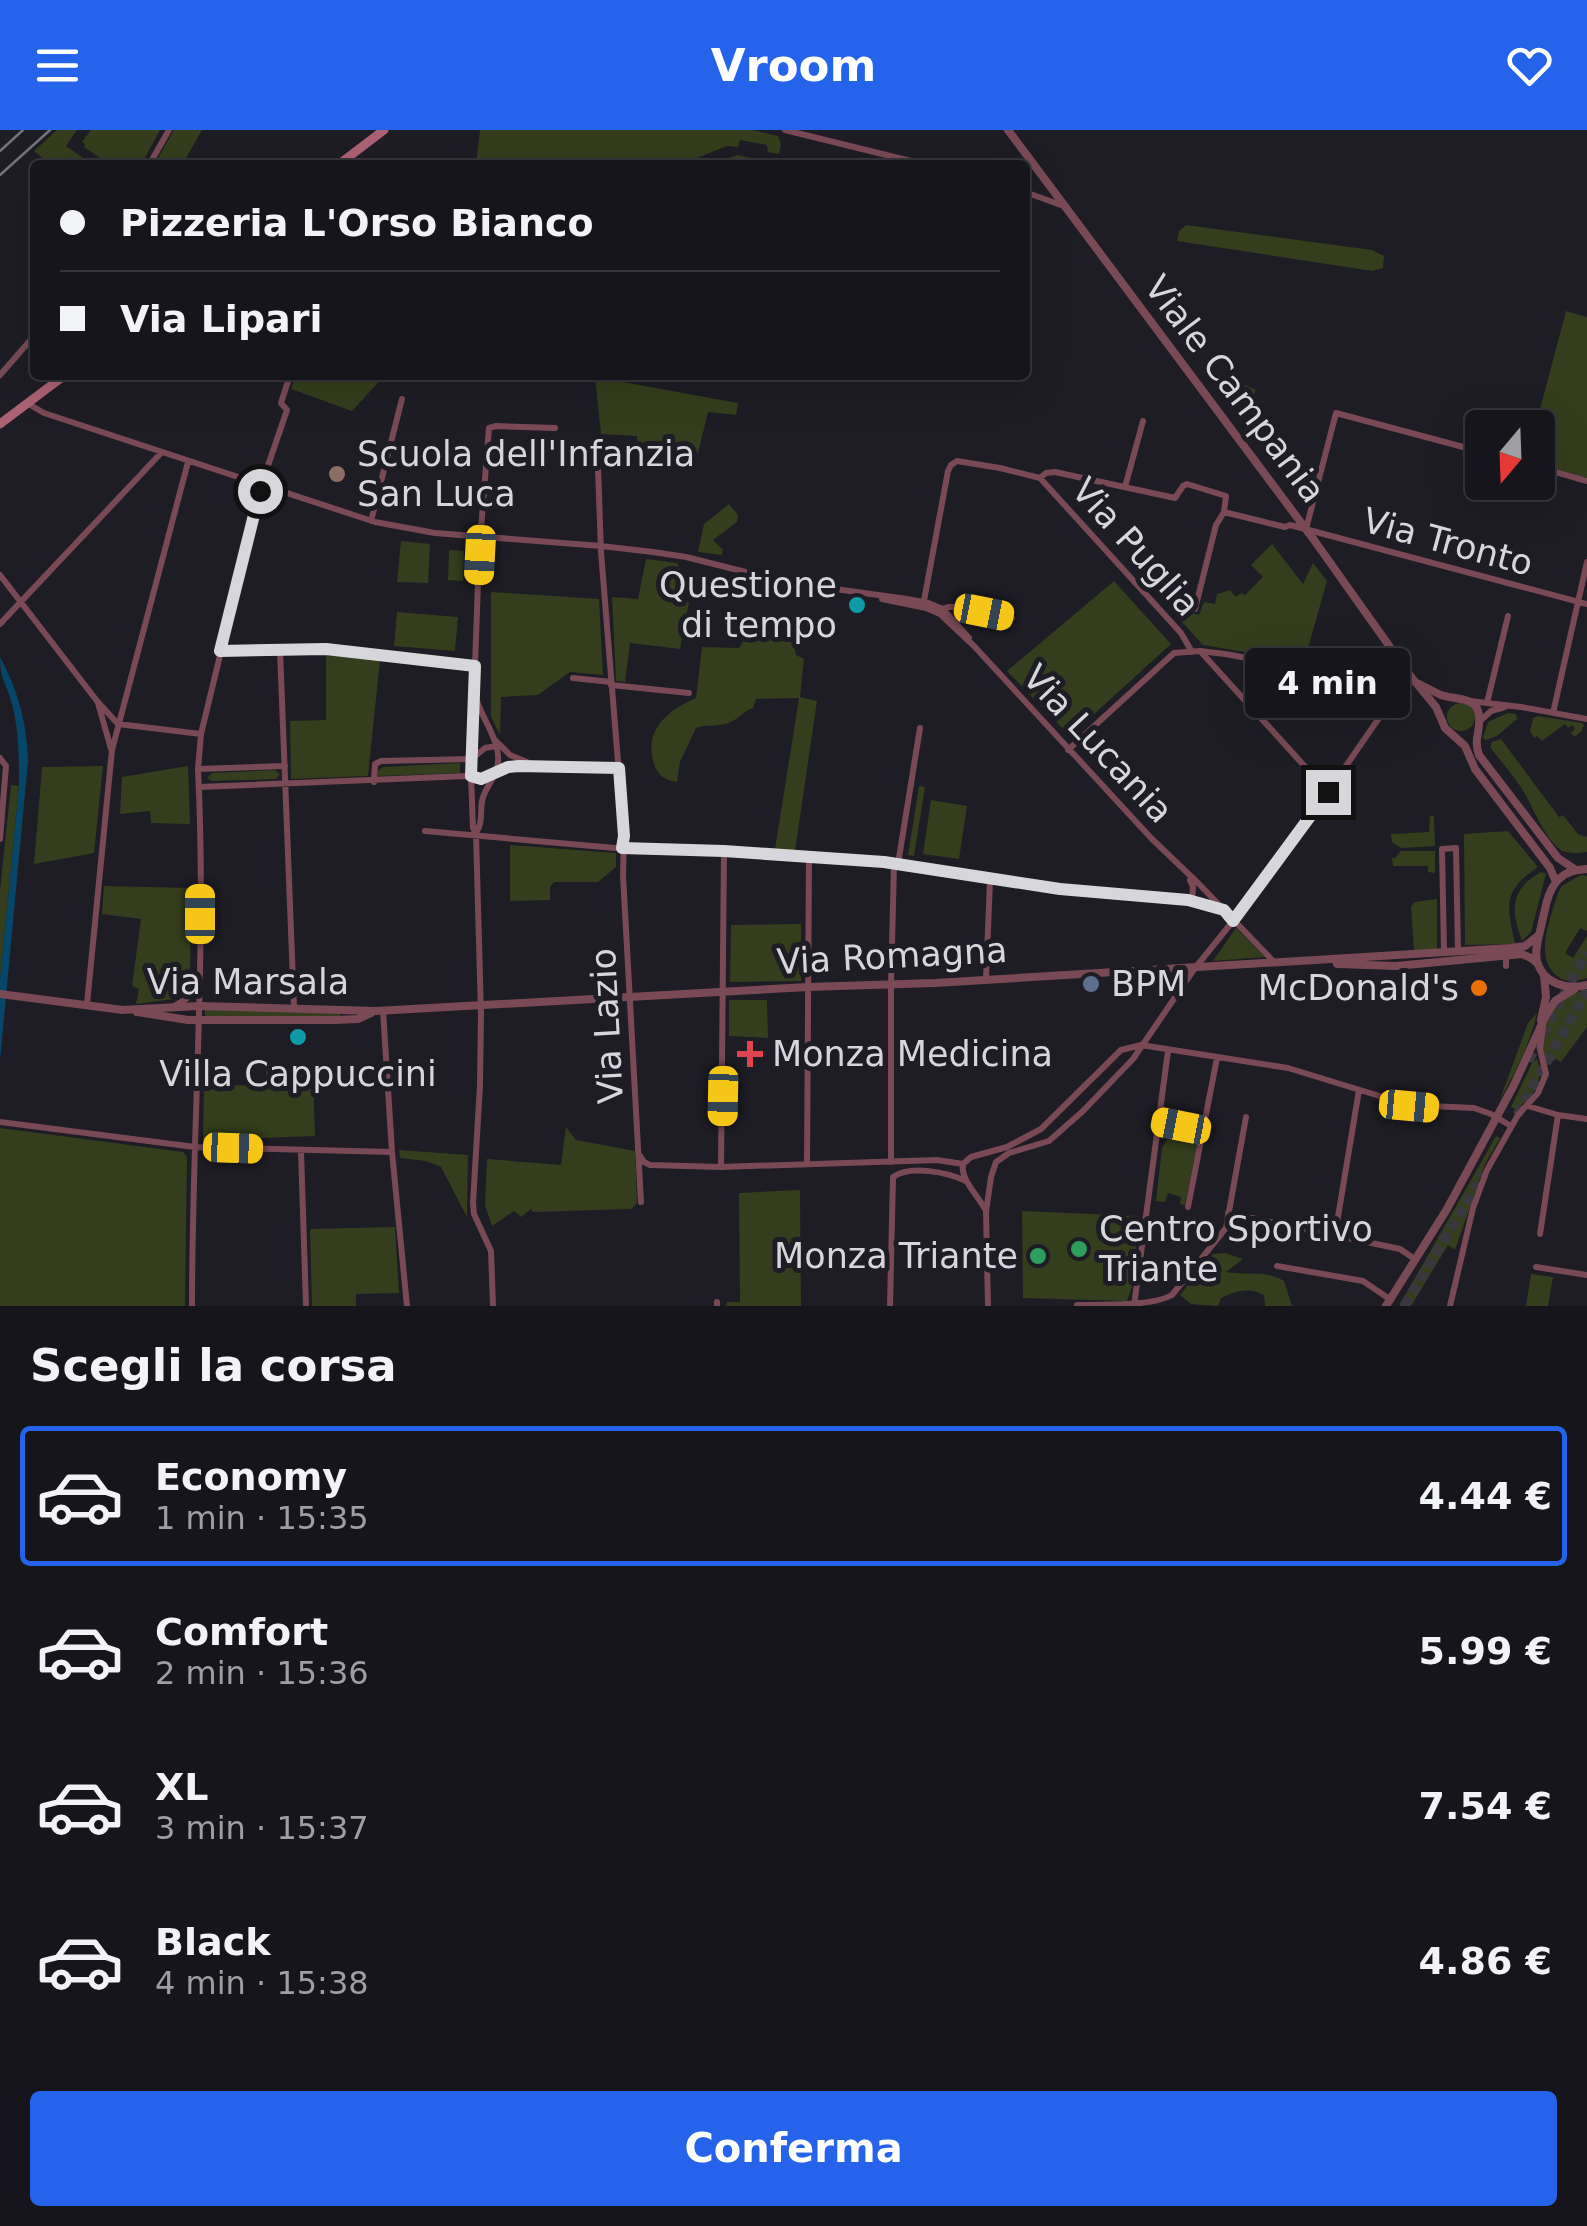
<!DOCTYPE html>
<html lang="it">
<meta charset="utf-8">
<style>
:root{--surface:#16151b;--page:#1f1e24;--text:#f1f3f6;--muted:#9e9fa3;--line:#35343a;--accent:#2563eb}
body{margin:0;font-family:"DejaVu Sans",sans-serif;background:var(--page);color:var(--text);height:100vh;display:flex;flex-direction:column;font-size:38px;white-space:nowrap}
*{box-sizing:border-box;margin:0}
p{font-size:32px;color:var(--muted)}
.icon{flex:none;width:55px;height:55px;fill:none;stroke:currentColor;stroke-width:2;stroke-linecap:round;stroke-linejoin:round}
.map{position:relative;height:1176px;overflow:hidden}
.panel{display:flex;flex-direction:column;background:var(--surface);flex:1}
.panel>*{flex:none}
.hud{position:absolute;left:30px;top:30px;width:1000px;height:220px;border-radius:10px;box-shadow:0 10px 40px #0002,0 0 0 2px var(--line);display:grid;align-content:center;height:220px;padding:0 30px;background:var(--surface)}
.needle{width:65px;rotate:199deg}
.controls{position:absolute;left:1465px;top:280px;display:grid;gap:20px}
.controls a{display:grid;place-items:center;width:90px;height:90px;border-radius:10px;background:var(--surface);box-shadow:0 10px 40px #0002,0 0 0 2px var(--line);font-size:50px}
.end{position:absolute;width:45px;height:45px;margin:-22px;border:12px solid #d7d6db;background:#111;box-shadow:0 0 0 5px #111}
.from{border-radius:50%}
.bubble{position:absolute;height:70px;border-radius:10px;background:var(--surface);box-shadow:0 10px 40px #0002,0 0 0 2px var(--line);font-size:32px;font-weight:700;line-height:70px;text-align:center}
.car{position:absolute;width:30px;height:60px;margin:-30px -15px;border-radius:12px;box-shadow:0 0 8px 2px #0007;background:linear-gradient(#f5c518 24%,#345 0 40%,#f5c518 0 76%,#345 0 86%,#f5c518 0)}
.hud b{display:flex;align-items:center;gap:35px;height:95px;font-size:38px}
.hud b+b{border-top:2px solid var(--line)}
.hud i{width:25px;height:25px;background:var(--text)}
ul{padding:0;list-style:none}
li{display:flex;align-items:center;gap:30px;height:140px;margin:0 20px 15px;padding:0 10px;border:5px solid transparent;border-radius:10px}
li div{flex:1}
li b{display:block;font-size:38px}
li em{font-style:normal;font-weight:700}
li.active{border-color:var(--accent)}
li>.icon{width:90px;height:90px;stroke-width:1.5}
h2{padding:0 30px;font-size:45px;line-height:120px}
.cta{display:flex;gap:20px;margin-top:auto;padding:20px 30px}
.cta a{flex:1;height:115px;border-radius:10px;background:var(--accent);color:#fff;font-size:40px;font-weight:700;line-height:115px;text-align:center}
header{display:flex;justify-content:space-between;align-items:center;height:130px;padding:0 30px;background:var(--accent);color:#fff;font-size:45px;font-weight:700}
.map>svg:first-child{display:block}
</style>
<header><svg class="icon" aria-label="menu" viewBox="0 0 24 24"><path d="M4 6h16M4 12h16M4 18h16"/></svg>Vroom<svg class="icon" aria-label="heart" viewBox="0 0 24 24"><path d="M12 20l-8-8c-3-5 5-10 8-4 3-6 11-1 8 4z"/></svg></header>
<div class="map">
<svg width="1587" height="1176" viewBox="0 0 1587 1176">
<rect width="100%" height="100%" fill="#1e1c24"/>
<!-- green -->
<path fill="#343e1c" d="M57,0H77L66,16L93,35H51L34,21Z
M91,0H160L141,35H110L84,17L85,14L82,12Z
M174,0H202L182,35H154Z
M480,0H752L778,6L781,14L779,24L768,22L767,15L740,10L738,17L727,16L679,35H476Z
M737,25L774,33L776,35H709Z
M1186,95L1372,120L1384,126L1383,138L1372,141L1177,111L1179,101Z
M1566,181L1587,187V348L1538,334V298H1535Z
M296,245H385L352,281L291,259Z
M1224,245L1256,260L1243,285L1218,250Z
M595,247L738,273L736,285L708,282L698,323L692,331L638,324L637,306L601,304Z
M729,374L738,385L737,392L713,410L723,420L722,425L698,422L704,394Z
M401,411L430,414L428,453L397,452Z
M1272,414L1303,454L1313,433L1327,451L1304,532L1203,515L1182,492L1188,482L1199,485L1204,472L1215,474L1217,464L1230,460L1236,467L1241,463L1245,465L1263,447L1251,435Z
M449,420L464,421L463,451L448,450Z
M646,429L677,433L679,437L673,468L689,472L680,519L630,513L625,552L616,551L612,467L638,469Z
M1114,451L1171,514L1070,606L1007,541Z
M491,462L599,469L603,545L570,542L538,565L501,567L500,605L491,587Z
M397,482L458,487L455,521L394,516Z
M747,504C764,505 776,512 793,512L796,525L804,529L800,567L817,571L795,721L775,719L799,568L756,569L753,578C743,581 740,588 731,592C721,597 707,594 696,598L680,632L677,652C665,650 658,646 654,634C643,600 668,580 696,568L702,517L739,518Z
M326,525L380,530L368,646L291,649L290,591L326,590Z
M1447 587a14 14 0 1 1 28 0a14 14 0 1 1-28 0Z
M1508,583L1516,584L1517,589L1497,606L1485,610L1483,607L1488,592Z
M1538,586L1582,593L1584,595L1581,602L1574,607L1571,603L1575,599L1572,595L1568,598L1565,594L1542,611L1537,606L1534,608L1530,601L1533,588Z
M1501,609L1559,687L1563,685L1578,704L1587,707V722C1581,723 1570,724 1563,721C1548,715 1532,676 1524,662C1514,646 1501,632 1490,617L1492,612Z
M460,633V643L378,646V641L383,637Z
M103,636L94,723L34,734L42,637Z
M188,636L190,694L151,693L150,681L120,684L122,647Z
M275,640L280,644L276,649L212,651L207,648L212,643Z
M11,655L19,656L0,850V760Z
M919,656L925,657L914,726L908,725Z
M931,670L967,676L959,729L923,724Z
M1430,686H1434L1435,716L1401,718L1392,712L1391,704L1429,702Z
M1508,701L1538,737C1502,761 1507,775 1515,814L1465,815L1464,704Z
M510,715L616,723V737L598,752H554L550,757V770L510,771Z
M1401,721H1435V743L1428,742V736H1393L1392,728H1395Z
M1541,742L1546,744L1531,802L1522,811C1511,781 1509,760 1541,742Z
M1581,745L1587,746V801L1580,798L1565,823L1573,828L1587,806V848C1576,852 1566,853 1557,846C1533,827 1551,787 1558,763L1562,756Z
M104,756L191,758L190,857L174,869L136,874L139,859L132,856L141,789L102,784Z
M1437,769V819L1414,821L1411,776L1415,772Z
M801,794V851L730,852L731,795Z
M1236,798L1265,827L1213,831Z
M1587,860V897L1561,932L1556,929L1547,936L1538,914L1554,876L1560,867Z
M729,870H767L768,908L729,906Z
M205,879L340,884V886L205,887Z
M1537,883C1530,915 1514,944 1499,972L1528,893Z
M1537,929C1544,953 1534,965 1516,980L1511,977L1532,933Z
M286,936L287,944H313L315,1006L203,1010L204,954L265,956L267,937Z
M566,997L576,1010L635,1021L637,1073L631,1079L533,1082L531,1079L521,1087L514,1081L492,1096L485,1075L487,1029L561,1035Z
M0,998L183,1022L187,1027L185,1176H0Z
M1173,1001L1199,1006L1185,1075L1180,1074L1181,1067L1168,1063L1165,1072L1156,1071L1162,1018Z
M1496,1006L1500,1008L1485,1034L1455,1120L1448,1115L1411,1176H1399Z
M399,1020L468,1025L467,1087L441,1037L426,1031L400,1028Z
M800,1060L801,1176H726L727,1172H740L739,1063Z
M1022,1081L1139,1086L1133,1153L1127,1171L1023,1168Z
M395,1097L399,1163L356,1164V1176H312L310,1099Z
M1225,1123L1243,1129L1226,1142C1247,1146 1264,1139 1284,1151L1292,1176H1265L1264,1165C1249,1157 1236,1161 1221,1168L1218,1176L1191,1174L1180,1165L1213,1124Z
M1531,1144L1553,1147L1548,1176H1526Z"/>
<!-- water -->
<path fill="#064669" d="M0,527C18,561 27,592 28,631L0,931V850L19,656C19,628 19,601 12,574C7,554 0,550 0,527Z"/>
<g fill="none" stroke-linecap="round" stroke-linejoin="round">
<!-- trunk-tunnel -->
<path stroke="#3a383f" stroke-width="10" stroke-dasharray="10 5" stroke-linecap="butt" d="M1528,931L1587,822
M1517,985L1587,860
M1404,1176L1484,1044"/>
<!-- minor -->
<path stroke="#794a55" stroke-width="6" d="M785,0L927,35
M149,35L169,0
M1025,62L1061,75
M0,245L35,205
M27,273L44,283L375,392L435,403L601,416L653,422L686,427L785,452L907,469L928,473L943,479L948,477H957L1012,488
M597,309L601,422L624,706L623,745L641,1072
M1538,337L1587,351
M1040,348L1046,343L1055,342L1175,368L1183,356L1187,354L1226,366L1224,382L1216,395L1195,479
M1125,357L1143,291
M1224,382L1285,397L1290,395L1587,474
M371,391L402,269
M1306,399L1336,283L1482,322
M0,445L97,571L118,594L201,604
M882,469L926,478L940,484L974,516L1151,708L1199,754L1274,832
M923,476L948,341L951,335L957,331L1000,338L1040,348L1181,503L1192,522
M943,479L969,508
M0,494L161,323
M280,520L294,877
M221,521L326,519L475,536
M1201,522L1328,662
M573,548L611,552
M1359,550L1375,559L1388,575
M611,555L689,563
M1470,571L1521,577L1587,589
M98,573L111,619
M1487,573L1508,486
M1553,583L1587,432
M1479,592L1491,581L1505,577
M496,611L510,625L527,632
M1068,620L1174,523L1200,521L1225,524L1401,556
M0,628L6,636L0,709
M473,628L485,618L496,616
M198,639L285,636
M374,652L375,634L381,631L472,629
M199,657L467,646C491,651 495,638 519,636L619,637
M425,701L615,718L724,721L884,732L1036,756L1188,771L1223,780
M476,703C483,692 480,684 482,671C484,660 492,652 496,641C505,617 484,593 477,571
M898,734L920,598
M1190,750L1193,757L1192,772
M1444,821L1442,719L1456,718L1458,821
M1506,826V836
M986,849L990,750
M87,874L112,620L188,332
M174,876L186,869L198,855
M383,880L392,1022L407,1176
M1528,976L1558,985L1587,989
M0,992L195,1017L392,1022
M1159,992L1204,1001
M301,1021L306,1176
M640,1026L644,1032L650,1035L721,1037L937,1030L963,1034L971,1027L1007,1017L1041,999L1121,920L1141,915L1288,938L1409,975L1474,978L1491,984L1511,996
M891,1032V855L894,734
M807,1033L809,728
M963,1034C960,1050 979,1066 986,1081
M721,1037L724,721
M1188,1077L1217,928
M1228,1083L1400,1119L1416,1130
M1540,1104L1558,985
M1335,1105L1359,960
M1277,1136L1363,1151L1391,1170
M1536,1137L1587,1145
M1077,1175C1103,1175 1153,1176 1172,1165L1226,1098L1246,987
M192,1176C192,997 207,818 198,639L201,604L261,356L287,280L281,273L290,245
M493,1176L491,1121L474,1084L473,1073L480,955L481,884L476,704L473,698L471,646L479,425L489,298L496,296L555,298
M717,1176V1172
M890,1176L893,1047C910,1035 947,1042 966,1051
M988,1176L986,1082L991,1047L996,1032L1009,1023L1049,1011L1083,981L1133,929L1195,838L1233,791L1328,662L1401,556L1412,548
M1134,1176L1168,921
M1450,1176L1473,1078L1487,1040L1518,985L1538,963L1546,944L1540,919L1543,896"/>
<!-- tertiary -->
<path stroke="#794a55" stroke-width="8" d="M1008,0L1314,410L1412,548L1436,577L1445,598L1465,616L1475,639L1550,738L1556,752
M1419,554C1427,558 1434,562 1441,565C1455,570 1478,566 1479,586C1481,601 1473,609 1479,625L1558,728L1576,740
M1587,739C1576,740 1567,741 1559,749C1547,761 1546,777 1542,792C1540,804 1534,818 1537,831C1543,854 1567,860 1587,855
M1337,834L1396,836L1522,824L1531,828L1537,833
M0,864L123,880
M121,880L199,876L376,881L808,857L935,853L1511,818L1525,816L1539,805
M137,882L188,890H335L358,889L371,883
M1541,890L1546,867L1544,845
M1386,1176L1447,1079L1514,955L1545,887L1555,871L1576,858"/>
<!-- secondary -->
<path stroke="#ac6274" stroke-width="9" d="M338,35L384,0
M0,294L65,245"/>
<!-- rail -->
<path stroke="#75737a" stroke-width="2.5" d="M0,21L23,0
M0,45L50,0"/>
</g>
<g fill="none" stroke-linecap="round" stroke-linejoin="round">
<!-- route -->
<path stroke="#d7d6db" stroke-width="12" d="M260,361L220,521L326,519L475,536L471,646L481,649L508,637L519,636L619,638L624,706L622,718L724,721L884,732L1060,759L1188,770L1224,780L1233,791L1328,662"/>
</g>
<!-- markers -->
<circle fill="#8d6e63" stroke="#1e1c24" stroke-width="4" cx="337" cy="344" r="10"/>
<g fill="#0f9aa8" stroke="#1e1c24" stroke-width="4">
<circle cx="857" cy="475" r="10"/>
<circle cx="298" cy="907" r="10"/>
</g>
<circle fill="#5c6f8a" stroke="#1e1c24" stroke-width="4" cx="1091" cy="854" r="10"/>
<circle fill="#e8710a" stroke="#1e1c24" stroke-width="4" cx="1479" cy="858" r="10"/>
<path fill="#e0444e" stroke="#1e1c24" stroke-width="4" d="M745 909h10v10h10v10h-10v10h-10v-10h-10v-10h10z"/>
<g fill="#2e9e5b" stroke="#1e1c24" stroke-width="4">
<circle cx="1079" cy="1119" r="10"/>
<circle cx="1038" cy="1126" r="10"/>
</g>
<g text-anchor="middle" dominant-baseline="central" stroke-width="10" stroke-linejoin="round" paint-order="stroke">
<!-- street labels -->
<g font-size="35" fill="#d7d6db" stroke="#1e1c24">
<text transform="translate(1235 259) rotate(53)">Viale Campania</text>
<text transform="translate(1448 412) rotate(15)">Via Tronto</text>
<text transform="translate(1136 417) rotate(48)">Via Puglia</text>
<text transform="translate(1098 614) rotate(47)">Via Lucania</text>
<text transform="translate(892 826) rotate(-3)">Via Romagna</text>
<text x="248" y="852">Via Marsala</text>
<text transform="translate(607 896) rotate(-93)">Via Lazio</text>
</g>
<!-- poi labels -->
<g font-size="35" fill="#d7d6db" stroke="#1e1c24" text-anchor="start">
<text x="357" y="324">Scuola dell'Infanzia<tspan x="357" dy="40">San Luca</tspan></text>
<text x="837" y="455" text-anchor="end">Questione<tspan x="837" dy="40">di tempo</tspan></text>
<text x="1111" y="854">BPM</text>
<text x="1459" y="858" text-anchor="end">McDonald's</text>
<text x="772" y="924">Monza Medicina</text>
<text x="298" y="944" text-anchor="middle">Villa Cappuccini</text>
<text x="1099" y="1099">Centro Sportivo<tspan x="1099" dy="40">Triante</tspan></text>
<text x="1018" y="1126" text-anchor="end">Monza Triante</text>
</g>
</g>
</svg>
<div class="controls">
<a><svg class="needle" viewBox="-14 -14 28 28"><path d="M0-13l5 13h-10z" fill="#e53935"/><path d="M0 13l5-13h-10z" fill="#9e9fa3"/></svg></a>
</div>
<i class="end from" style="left:260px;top:361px"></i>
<i class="end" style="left:1328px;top:662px"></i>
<div class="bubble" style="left:1245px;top:518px;width:165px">4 min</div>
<i class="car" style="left:480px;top:425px;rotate:183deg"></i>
<i class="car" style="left:984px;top:482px;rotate:101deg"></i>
<i class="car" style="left:200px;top:784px;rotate:0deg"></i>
<i class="car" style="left:723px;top:966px;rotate:181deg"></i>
<i class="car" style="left:1409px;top:976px;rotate:95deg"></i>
<i class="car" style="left:1181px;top:996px;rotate:281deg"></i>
<i class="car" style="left:233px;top:1018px;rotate:92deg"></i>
<div class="hud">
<b><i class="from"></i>Pizzeria L'Orso Bianco</b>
<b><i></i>Via Lipari</b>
</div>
</div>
<section class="panel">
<h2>Scegli la corsa</h2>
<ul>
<li class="active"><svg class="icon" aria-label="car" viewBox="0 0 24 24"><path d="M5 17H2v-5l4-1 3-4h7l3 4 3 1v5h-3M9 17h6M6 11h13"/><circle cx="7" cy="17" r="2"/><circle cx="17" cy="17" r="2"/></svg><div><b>Economy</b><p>1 min · 15:35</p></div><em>4.44 €</em></li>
<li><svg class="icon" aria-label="car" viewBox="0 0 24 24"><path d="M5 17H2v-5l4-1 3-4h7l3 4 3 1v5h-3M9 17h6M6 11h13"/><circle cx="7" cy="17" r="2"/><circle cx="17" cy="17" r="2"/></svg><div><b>Comfort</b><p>2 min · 15:36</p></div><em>5.99 €</em></li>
<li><svg class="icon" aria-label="car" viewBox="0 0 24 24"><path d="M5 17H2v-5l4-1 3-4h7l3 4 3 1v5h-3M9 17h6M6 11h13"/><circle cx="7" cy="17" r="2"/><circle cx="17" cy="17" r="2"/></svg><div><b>XL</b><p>3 min · 15:37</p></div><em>7.54 €</em></li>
<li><svg class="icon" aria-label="car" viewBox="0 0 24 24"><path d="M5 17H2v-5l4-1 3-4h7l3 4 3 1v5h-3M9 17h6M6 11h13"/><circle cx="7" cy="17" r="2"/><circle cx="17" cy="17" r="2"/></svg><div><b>Black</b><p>4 min · 15:38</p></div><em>4.86 €</em></li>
</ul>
<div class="cta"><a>Conferma</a></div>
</section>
